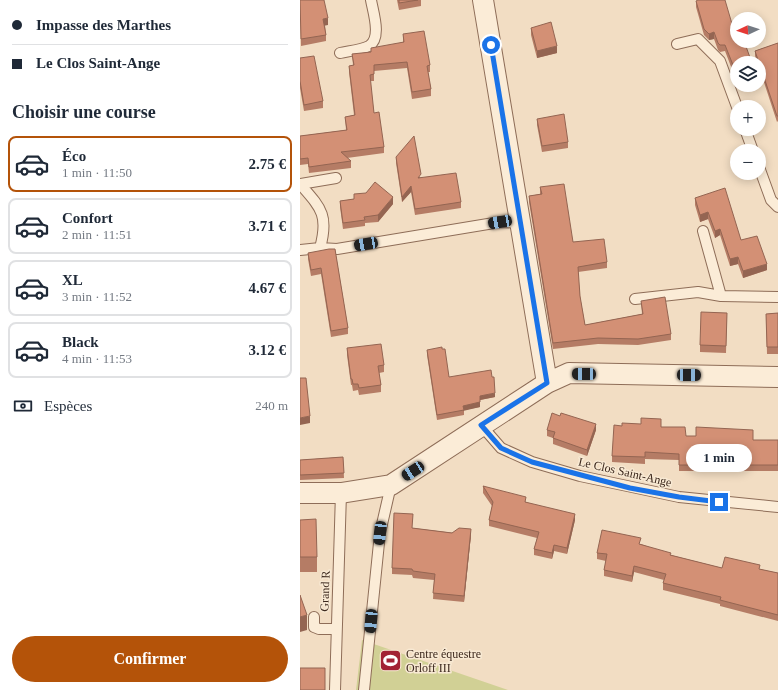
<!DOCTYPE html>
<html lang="fr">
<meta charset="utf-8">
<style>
:root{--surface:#fff;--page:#f6f6f7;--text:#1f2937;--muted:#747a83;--line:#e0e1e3;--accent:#b45309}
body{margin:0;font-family:"Times New Roman",serif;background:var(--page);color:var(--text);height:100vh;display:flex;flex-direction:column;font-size:15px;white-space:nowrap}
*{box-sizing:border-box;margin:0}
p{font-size:13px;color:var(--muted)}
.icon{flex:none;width:22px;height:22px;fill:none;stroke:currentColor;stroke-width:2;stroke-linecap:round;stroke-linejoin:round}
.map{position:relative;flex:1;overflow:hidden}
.side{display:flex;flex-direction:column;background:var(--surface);width:300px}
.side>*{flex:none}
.guide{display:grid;align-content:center;height:88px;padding:0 12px;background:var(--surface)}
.needle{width:26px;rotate:266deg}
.controls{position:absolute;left:430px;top:12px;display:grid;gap:8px}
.controls a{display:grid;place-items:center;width:36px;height:36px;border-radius:50%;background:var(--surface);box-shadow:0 2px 10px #0003;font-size:20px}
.end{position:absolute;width:18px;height:18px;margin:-9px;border:5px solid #1a73e8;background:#fff;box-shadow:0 0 0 2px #fff}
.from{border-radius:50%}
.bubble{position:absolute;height:28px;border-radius:14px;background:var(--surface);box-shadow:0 2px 10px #0003;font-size:13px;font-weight:800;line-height:28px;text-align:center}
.car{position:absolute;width:12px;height:24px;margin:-12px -6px;border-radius:5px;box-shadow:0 0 3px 1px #0007;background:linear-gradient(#222 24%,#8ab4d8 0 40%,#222 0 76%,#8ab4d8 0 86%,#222 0)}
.guide b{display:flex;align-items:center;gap:14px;height:38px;font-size:15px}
.guide b+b{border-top:1px solid var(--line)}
.guide i{width:10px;height:10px;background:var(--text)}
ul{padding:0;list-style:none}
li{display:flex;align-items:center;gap:12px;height:56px;margin:0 8px 6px;padding:0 4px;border:2px solid var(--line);border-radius:8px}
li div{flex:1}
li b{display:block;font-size:15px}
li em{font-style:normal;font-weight:800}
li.active{border-color:var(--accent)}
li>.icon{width:36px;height:36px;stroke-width:1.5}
h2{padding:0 12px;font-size:18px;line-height:48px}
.pay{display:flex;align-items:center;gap:10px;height:44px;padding:0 12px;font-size:15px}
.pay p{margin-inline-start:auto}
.action{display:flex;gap:8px;margin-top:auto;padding:8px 12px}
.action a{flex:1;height:46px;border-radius:24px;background:var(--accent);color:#fff;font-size:16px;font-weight:800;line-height:46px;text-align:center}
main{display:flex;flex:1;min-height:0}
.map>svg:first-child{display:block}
</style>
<main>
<section class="side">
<div class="guide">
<b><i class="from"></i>Impasse des Marthes</b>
<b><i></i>Le Clos Saint-Ange</b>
</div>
<h2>Choisir une course</h2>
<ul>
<li class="active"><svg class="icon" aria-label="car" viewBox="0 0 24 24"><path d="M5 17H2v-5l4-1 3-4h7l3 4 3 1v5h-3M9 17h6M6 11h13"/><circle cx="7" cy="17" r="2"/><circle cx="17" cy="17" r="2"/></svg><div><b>Éco</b><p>1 min · 11:50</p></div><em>2.75 €</em></li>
<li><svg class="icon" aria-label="car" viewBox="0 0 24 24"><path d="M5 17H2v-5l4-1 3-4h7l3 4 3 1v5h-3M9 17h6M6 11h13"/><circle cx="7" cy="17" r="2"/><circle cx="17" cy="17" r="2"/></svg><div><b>Confort</b><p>2 min · 11:51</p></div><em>3.71 €</em></li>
<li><svg class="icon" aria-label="car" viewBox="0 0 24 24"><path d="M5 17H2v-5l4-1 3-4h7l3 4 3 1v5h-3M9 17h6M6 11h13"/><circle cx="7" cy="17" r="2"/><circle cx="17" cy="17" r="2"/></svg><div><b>XL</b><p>3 min · 11:52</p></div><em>4.67 €</em></li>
<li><svg class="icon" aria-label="car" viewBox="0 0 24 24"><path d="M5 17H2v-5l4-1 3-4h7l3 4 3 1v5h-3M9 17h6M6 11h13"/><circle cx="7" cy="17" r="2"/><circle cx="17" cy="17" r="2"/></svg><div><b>Black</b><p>4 min · 11:53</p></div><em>3.12 €</em></li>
</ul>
<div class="pay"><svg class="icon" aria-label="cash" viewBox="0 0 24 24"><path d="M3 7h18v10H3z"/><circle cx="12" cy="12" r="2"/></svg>Espèces<p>240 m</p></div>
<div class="action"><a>Confirmer</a></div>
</section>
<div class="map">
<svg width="478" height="690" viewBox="0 0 478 690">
<rect width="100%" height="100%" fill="#f2ddc3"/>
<!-- green -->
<path fill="#d1d095" d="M62,640L208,690H56Z"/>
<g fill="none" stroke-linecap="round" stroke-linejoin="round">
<defs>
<path id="lane" d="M377,44L398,39L420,61L437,107
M40,53C49,51 61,50 69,46C82,38 73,12 71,0
M445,129L453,151
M459,167L471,200L478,207
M0,184C21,208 29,215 20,248
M0,184L36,178
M403,231L421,296
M0,250L20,248L37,249L200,222L222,223
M335,299L398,292L421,296L478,297
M181,425L201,448L232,462L280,476L379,497L478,507
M14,617V627L19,629H36
M35,690L41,493
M64,690L80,533L91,485"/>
<path id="street" d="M183,0L247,383
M0,493H41L91,485L247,383L269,373L478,377"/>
</defs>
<!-- lane casing -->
<use href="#lane" stroke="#8e6d58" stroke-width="12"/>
<!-- street casing -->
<use href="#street" stroke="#8e6d58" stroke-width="22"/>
<!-- lane -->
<use href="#lane" stroke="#fbecd7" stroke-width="10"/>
<!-- street -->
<use href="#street" stroke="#fbecd7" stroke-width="20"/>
</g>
<!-- wall -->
<path fill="#b57c65" d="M0,0L28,25H25L26,35V41L1,46Z
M97,0H121V6L99,10Z
M396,1L437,41L435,77L425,51L420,52L418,50L414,39L409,40L404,35L396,7Z
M231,28L257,53L237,58L231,35Z
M103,34L130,65V72H128L131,89V96L112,99L107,68L74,71V81H70L74,113L84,147V153L47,158L51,161V168L9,173L8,164L0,165V136L46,130L45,117L54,115L49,72V66L53,65L52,54L71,52L103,42Z
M478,43V121L477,122L459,67V63H458L455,56V51Z
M0,58L23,101V108L4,111L0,88Z
M237,119L268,142V148L242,152L237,125Z
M96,157L121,178L161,202V208L115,215L111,192L102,202L96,163Z
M240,187L273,242L307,262V268L278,272L280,296L285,325L342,314L341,301L371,334V340L338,345L298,344L253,349L229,202V196L240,194Z
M54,194L93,204L78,222L65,223V226L43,229L40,207V201L54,199Z
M395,198L441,240L467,270L443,278L438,264L430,266L420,235L415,238L408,219L400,222L395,205Z
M35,249L48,328V334L31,337L21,274L11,276L8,259V253Z
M427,313L426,353L400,352V345Z
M478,313V354H467L466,314Z
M47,348L84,365V372L79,373L81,385V392L59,395L58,390L53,391L52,385H51L47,355Z
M127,350L149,377L195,397L180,400V407L164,410V415L137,420L127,355Z
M260,416L296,430L287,456L253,444V438L247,436V430Z
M341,424L361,427L386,436L453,440H478V471H379V460L345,459V464L312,462V456L322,426Z
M43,457L44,478L0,480V460Z
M183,486L275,520L267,554L254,551L252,559L234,555V549L237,538L189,526V520L192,506L183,493Z
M0,520L17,557V572H0Z
M113,528L171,535L164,602L133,599L134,580L113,578L112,575L92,574V568Z
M341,544L371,555L422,568L460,569L478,573V621L420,606V604L363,590V583L364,580L334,572L332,582L304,576V570L306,561L297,559V553Z"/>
<!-- shaded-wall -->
<path fill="#946552" d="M28,18V25L23,26V19Z
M414,32V39L409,40V34Z
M257,46V53L237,58V51Z
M437,69V76L435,77V70Z
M111,186V192L102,202V197Z
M93,197V204L78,222V215Z
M408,212V219L400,222V215Z
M420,229V235L415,238V231Z
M438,257V264L430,266V259Z
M467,264V270L443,278V271Z
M195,393V397L180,400V396Z
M180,402V407L163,411V406Z
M10,416V423L0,425V418Z
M296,424V430L287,456V450Z
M275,514V520L267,554V548Z
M171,529V535L164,602V596Z
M254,545V551L252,559V553Z
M334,566V572L332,582V576Z
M7,615V630L0,632V617Z"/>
<!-- building -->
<path fill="#d39075" stroke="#946552" d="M0,0H24L28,18L23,19L26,35L1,39Z
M99,0H118L99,3Z
M398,0H425L437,41H444L452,63H437V69L435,70L425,45H420L418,43L414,32L409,34L404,29L396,1Z
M251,22L257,46L237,51L231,28Z
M124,31L130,65L127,66L131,89L112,92L107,62L74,65V74L70,75L74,113L79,112L84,147L41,152L51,161L9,167L8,158L0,159V136L47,130L45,117L55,115L49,66L54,65L52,54L71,52V48L104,42L103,34Z
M478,43V116H477L455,51Z
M14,56L23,101L4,105L0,81V58Z
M264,114L268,142L242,146L237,119Z
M114,136L121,174L118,178L156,173L161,202L115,209L111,186L102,197L96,157Z
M75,182L93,197L78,215L64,217L65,220L43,223L40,201L54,199V194L66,193Z
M264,184L273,242L304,239L307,262L278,267L280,296L285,325L343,314L341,301L365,297L371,334L338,339L298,338L253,343L229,196L242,194L240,187Z
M425,188L441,240L457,236L467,264L443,271L438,257L430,259L420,229L415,231L408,212L400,215L395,198Z
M29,249H35L48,328L31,331L21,268L11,270L8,253Z
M401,312L427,313L426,346L400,345Z
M478,313V347H467L466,314Z
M81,344L84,365L78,366L81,385L59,388L58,384H53L52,379H51L47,348Z
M142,347V349H145L149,377L191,370L192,377H194L195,393L180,396V402L163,406L164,410L137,415L127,350Z
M0,378H6L10,416L0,418Z
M252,413L260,416L261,413L296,424L287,450L253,438L255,432L247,430Z
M341,418L361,419V427H385L386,436H396V427L453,430V440H478V465H379V454L345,452V457L312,456L314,425L322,426V423L341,424Z
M43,457L44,473L0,475V460Z
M183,486L226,497L225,502L275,514L267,548L254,545L252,553L234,549L239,532L189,520L193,502Z
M94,513L113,514L112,528L152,533L159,528L171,529L164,596L133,593L135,574L113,571L112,569L92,568Z
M16,519L17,557H0V520Z
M302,530L341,538L339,544L371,553L370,555L422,568L425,557L460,565L459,569L478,573V615L420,600L421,597L363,583L366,574L334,566L332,576L304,570L307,554L297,553Z
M0,595L7,615L0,617Z
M0,668H25V690H0Z"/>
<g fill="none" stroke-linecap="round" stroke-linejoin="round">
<!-- route -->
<path stroke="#1a73e8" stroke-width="5" d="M191,45L247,383L181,425L201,448L232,462L330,488L379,497L419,502"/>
</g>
<!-- icons -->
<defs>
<symbol id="stadium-square" viewBox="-11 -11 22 22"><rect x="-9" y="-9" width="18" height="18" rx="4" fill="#a22234" stroke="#f8e9d3"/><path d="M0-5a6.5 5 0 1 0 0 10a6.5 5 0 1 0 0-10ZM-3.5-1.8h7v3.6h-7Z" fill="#fff"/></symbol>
</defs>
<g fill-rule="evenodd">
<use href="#stadium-square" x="78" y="648" width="25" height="25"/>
</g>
<g text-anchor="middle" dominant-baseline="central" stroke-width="3" stroke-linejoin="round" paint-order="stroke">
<!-- street labels -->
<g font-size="12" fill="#3c281d" stroke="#f8e9d3">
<text transform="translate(325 472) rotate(13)">Le Clos Saint-Ange</text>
<text transform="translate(25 591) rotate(-88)">Grand R</text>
</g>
<!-- poi labels -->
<g font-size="12" fill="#3c281d" stroke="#f8e9d3" text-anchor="start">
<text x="106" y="654">Centre équestre<tspan x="106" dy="14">Orloff III</tspan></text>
</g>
</g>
</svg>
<div class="controls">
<a><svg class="needle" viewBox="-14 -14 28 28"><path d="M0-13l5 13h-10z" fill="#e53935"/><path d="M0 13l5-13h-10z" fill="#747a83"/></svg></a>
<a><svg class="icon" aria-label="layers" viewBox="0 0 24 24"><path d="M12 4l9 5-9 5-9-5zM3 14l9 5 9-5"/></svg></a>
<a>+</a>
<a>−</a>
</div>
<i class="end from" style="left:191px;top:45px"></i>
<i class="end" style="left:419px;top:502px"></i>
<div class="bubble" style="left:386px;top:444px;width:66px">1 min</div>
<i class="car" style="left:200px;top:222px;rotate:260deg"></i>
<i class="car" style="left:66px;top:244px;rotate:260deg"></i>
<i class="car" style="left:284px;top:374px;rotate:271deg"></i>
<i class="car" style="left:389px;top:375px;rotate:91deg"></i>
<i class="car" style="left:113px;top:471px;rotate:237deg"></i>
<i class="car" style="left:80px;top:533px;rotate:186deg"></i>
<i class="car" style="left:71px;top:621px;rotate:185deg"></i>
</div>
</main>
